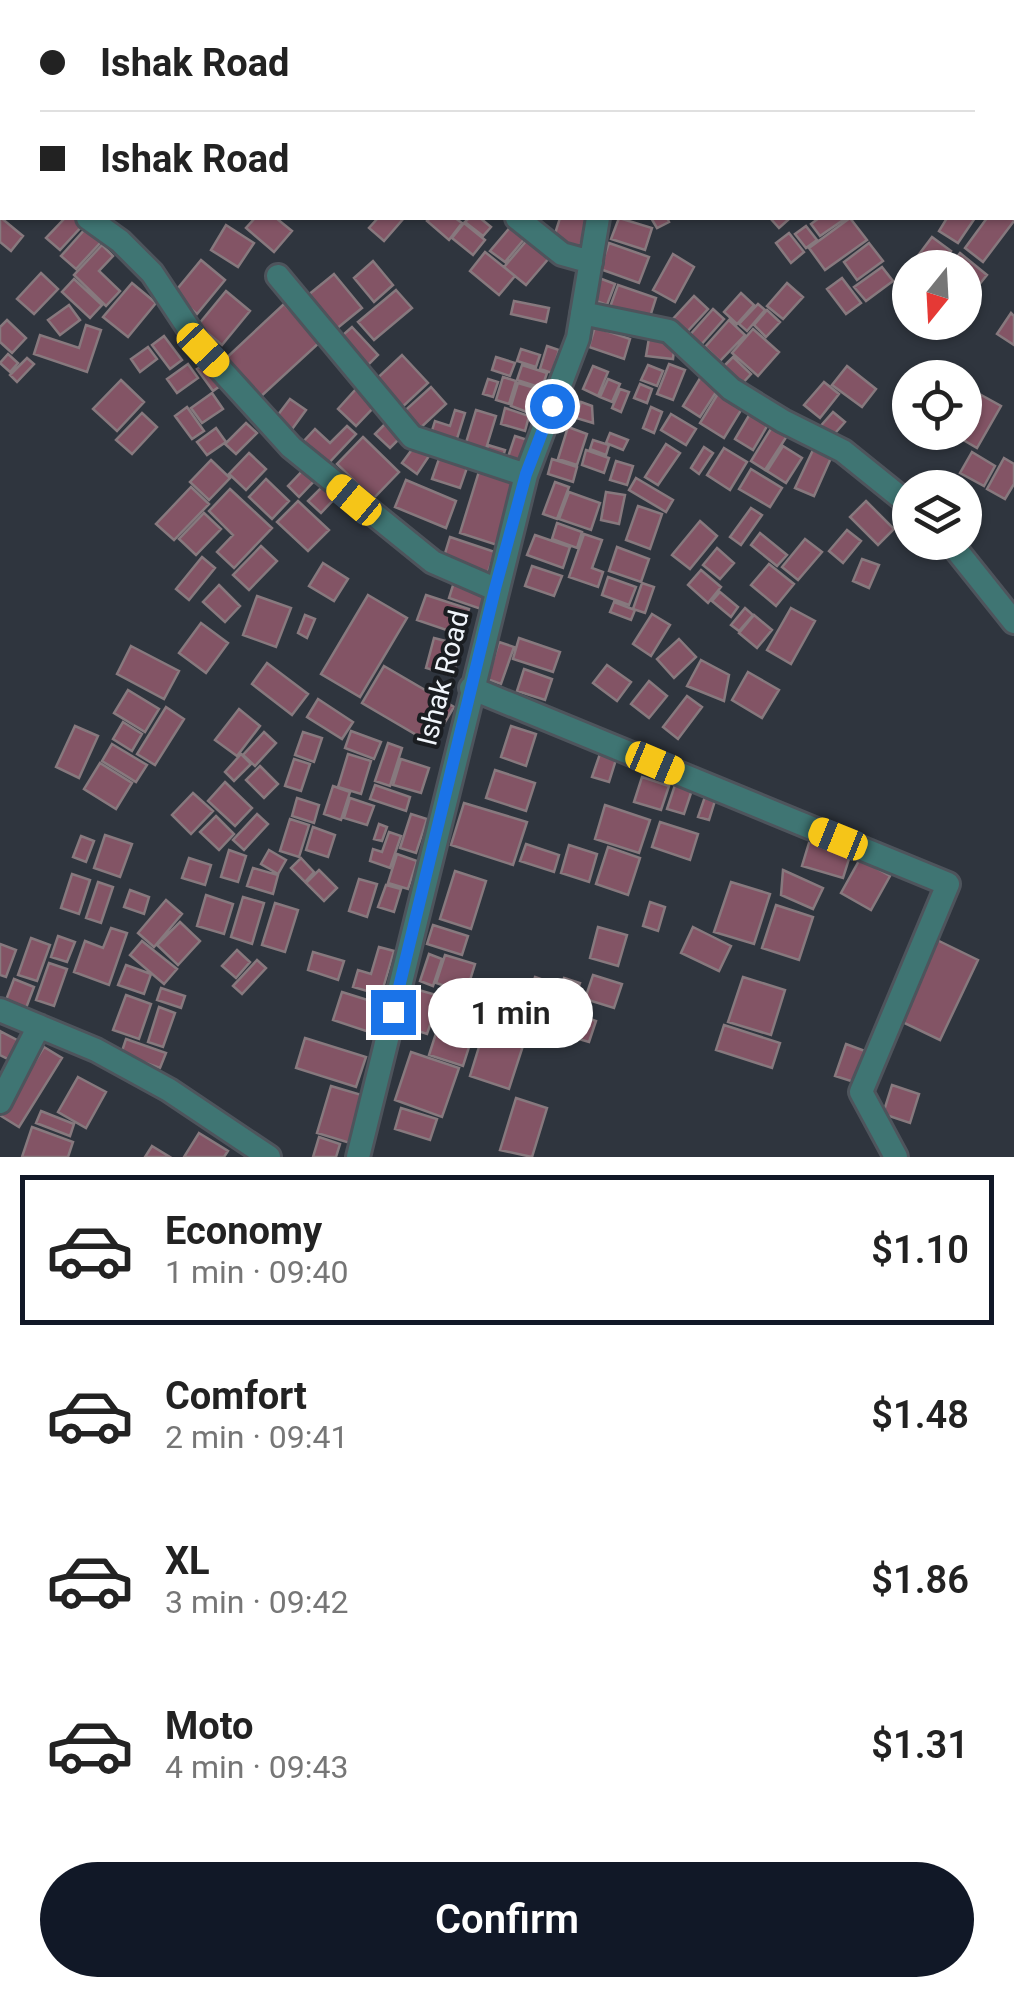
<!DOCTYPE html>
<meta charset="utf-8">
<style>
:root{--surface:#fff;--page:#f6f6f6;--text:#222;--muted:#767676;--line:#e0e0e0;--accent:#111827}
body{margin:0;font-family:Roboto,sans-serif;background:var(--page);color:var(--text);height:100vh;display:flex;flex-direction:column;font-size:38px;white-space:nowrap}
*{box-sizing:border-box;margin:0}
p{font-size:32px;color:var(--muted)}
.icon{flex:none;width:55px;height:55px;fill:none;stroke:currentColor;stroke-width:2;stroke-linecap:round;stroke-linejoin:round}
.map{position:relative;height:1157px;overflow:hidden}
.sheet{display:flex;flex-direction:column;background:var(--surface);flex:1}
.sheet>*{flex:none}
.guide{position:absolute;left:0px;top:0px;width:1015px;height:220px;box-shadow:0 2px 8px #0004;display:grid;align-content:center;height:220px;padding:0 40px;background:var(--surface)}
.needle{width:65px;rotate:198deg}
.buttons{position:absolute;left:892px;top:250px;display:grid;gap:20px}
.buttons a{display:grid;place-items:center;width:90px;height:90px;border-radius:50%;background:var(--surface);box-shadow:0 2px 8px #0004;font-size:50px}
.end{position:absolute;width:45px;height:45px;margin:-22px;border:12px solid #1a73e8;background:#fff;box-shadow:0 0 0 5px #fff}
.from{border-radius:50%}
.bubble{position:absolute;height:70px;border-radius:35px;background:var(--surface);box-shadow:0 2px 8px #0004;font-size:32px;font-weight:600;line-height:70px;text-align:center}
.car{position:absolute;width:30px;height:60px;margin:-30px -15px;border-radius:12px;box-shadow:0 0 8px 2px #0007;background:linear-gradient(#f5c518 24%,#345 0 40%,#f5c518 0 76%,#345 0 86%,#f5c518 0)}
.guide b{display:flex;align-items:center;gap:35px;height:95px;font-size:38px}
.guide b+b{border-top:2px solid var(--line)}
.guide i{width:25px;height:25px;background:var(--text)}
ul{padding:18px 0 0;list-style:none}
li{display:flex;align-items:center;gap:30px;height:150px;margin:0 20px 15px;padding:0 20px;border:5px solid transparent;border-radius:0px}
li div{flex:1}
li b{display:block;font-size:38px}
li em{font-style:normal;font-weight:600}
li.current{border-color:var(--accent)}
li>.icon{width:90px;height:90px;stroke-width:1.5}
.action{display:flex;gap:20px;margin-top:auto;padding:20px 40px}
.action a{flex:1;height:115px;border-radius:60px;background:var(--accent);color:#fff;font-size:40px;font-weight:600;line-height:115px;text-align:center}
.map>svg:first-child{display:block}
</style>
<div class="map">
<svg width="1014" height="1157" viewBox="0 0 1014 1157">
<rect width="100%" height="100%" fill="#2f353e"/>
<!-- building -->
<path fill="#835465" stroke="#87797e" stroke-width="2.5" d="M973,0H1014V11L1012,15V2H972Z
M2,95V136L0,139V98Z
M1012,207L1014,221L983,262L965,248L987,218H1012Z
M0,217L23,236L11,251L0,242Z
M65,218H76L83,225L60,250L46,238Z
M255,218H276L292,231L274,252L246,228Z
M378,218H404L384,241L369,228Z
M430,218H455L462,223L449,240L427,221Z
M469,218H480L491,227L483,236L465,222Z
M560,218H589L578,252L552,243Z
M619,218L652,228L645,250L611,239Z
M651,218H667L669,222L657,228Z
M770,218H786L788,220L779,228Z
M819,218H846L820,236L811,224Z
M850,218L867,240L825,270L809,248Z
M947,218H975L958,243L939,231Z
M464,223L485,240L473,255L452,238Z
M226,225L254,243L238,267L211,250Z
M512,225L526,237L505,262L490,251Z
M806,226L817,240L806,248L795,234Z
M86,228L101,242L76,269L61,256Z
M789,233L804,252L791,263L776,243Z
M932,237L951,251L938,268H910V270L908,269Z
M528,239L550,257L526,285L504,267Z
M609,243L649,257L639,283L600,269Z
M869,243L883,261L857,280L844,262Z
M102,245L113,256L99,271L120,291L106,306L74,275Z
M485,252L515,276L499,295L470,271Z
M960,253L987,275L965,302V268H948Z
M673,254L694,267L675,302L653,290Z
M201,260L225,280L197,314L173,294Z
M373,261L393,285L374,302L354,278Z
M882,267L893,281L866,301L854,287Z
M41,273L58,289L34,314L17,299Z
M334,274L362,308L335,330L307,296Z
M599,278L615,284L607,305L591,299Z
M842,278L861,303L846,314L827,289Z
M74,279L102,305L90,318L62,292Z
M132,283L156,303L128,337L103,317Z
M787,283L803,297L783,319L767,306Z
M618,285L656,298L649,320L610,307Z
M396,290L412,308L374,340L358,322Z
M226,291L250,311L222,345L198,325Z
M741,293L754,305L737,324L724,312Z
M694,296L708,309L686,333L672,320Z
M514,301L549,308L546,322L511,314Z
M284,304L320,342L257,400L222,362Z
M758,304L765,310L747,331L739,324Z
M69,305L80,320L60,335L48,320Z
M713,309L724,319L700,346L689,336Z
M767,310L780,322L766,337L754,325Z
M1011,313L1014,316V345L997,334Z
M7,320L26,338L12,353L0,342V327Z
M729,320L745,335L720,361L705,347Z
M86,325L101,330L87,372L34,354L40,335L79,348Z
M352,327L378,355L363,370L336,341Z
M595,327L630,339L624,359L589,347Z
M753,329L779,352L758,376L732,353Z
M164,336L182,360L170,369L152,345Z
M649,338L675,341L673,359L646,356Z
M547,346L559,350L552,373L540,369Z
M148,347L157,359L140,372L131,359Z
M521,349L540,355L536,367L517,361Z
M8,354L18,363L10,372L0,363Z
M402,355L428,383L397,412L371,384Z
M496,357L515,363L510,376L492,370Z
M733,357L751,374L741,385L722,368Z
M27,358L34,364L17,382L10,375Z
M207,362L223,384L213,391L197,369Z
M188,364L198,378L177,393L167,379Z
M669,364L685,370L673,400L657,394Z
M522,365L547,373L542,388L517,380Z
M648,365L663,371L657,386L641,380Z
M593,366L608,372L598,396L583,389Z
M847,366L876,389L862,407L832,385Z
M702,375L720,386L700,417L683,406Z
M503,377L516,381L509,404L496,400Z
M488,379L498,382L493,397L483,394Z
M608,379L620,384L612,402L600,397Z
M121,380L144,402L117,431L93,409Z
M824,382L839,394L820,418L804,405Z
M518,383L535,388L527,412L511,406Z
M640,384L652,389L647,403L634,398Z
M431,387L446,404L415,433L399,416Z
M356,389L375,406L356,426L338,409Z
M620,389L629,392L621,412L612,408Z
M974,391L1001,406L977,448L960,438L972,417L965,413V408Z
M719,392L743,407L724,438L700,423Z
M212,393L223,409L202,423L191,408Z
M290,399L306,410L290,432L274,420Z
M581,402L592,406L593,423L576,418Z
M187,407L204,431L192,439L175,416Z
M651,407L662,412L654,433L643,428Z
M505,408L529,416L525,431L501,424Z
M455,410L465,413L455,445L430,437L435,421L450,426Z
M476,410L496,416L485,452L465,446Z
M751,412L769,423L753,450L735,439Z
M833,412L845,422L829,440L817,430Z
M142,413L157,427L132,454L116,440Z
M671,414L696,429L686,445L661,430Z
M388,421L403,435L390,448L375,434Z
M246,423L257,433L236,454L225,444Z
M347,426L356,434L326,466L302,443L315,429L330,443Z
M568,427L587,434L577,465L558,459Z
M772,427L787,436L765,470L751,461Z
M216,428L226,442L207,455L197,442Z
M610,433L628,440L623,450L606,443Z
M515,436L531,441L522,471L505,466Z
M363,437L399,472L373,499L337,464Z
M419,440L433,450L417,474L402,463Z
M593,440L609,445L606,455L590,449Z
M666,444L680,453L658,485L645,477Z
M488,445L505,450L501,463L485,458Z
M783,446L802,458L786,483L767,471Z
M704,447L713,453L699,474L691,468Z
M724,448L747,462L730,490L707,475Z
M586,450L609,458L604,473L582,465Z
M813,450L831,458L814,496L795,488Z
M972,452L995,466L984,486L960,473Z
M249,453L266,469L246,490L229,474Z
M441,453L469,462L460,488L432,479Z
M1004,458L1014,464V484L1005,499L987,489Z
M552,459L577,467L573,482L548,474Z
M211,460L230,478L209,500L190,482Z
M616,461L633,466L627,485L610,480Z
M481,465L519,477L497,545L460,533Z
M306,467L318,477L299,497L288,486Z
M751,469L782,488L770,507L739,489Z
M636,478L673,500L666,512L629,490Z
M266,479L289,501L272,519L249,497Z
M406,480L456,501L446,528L395,507Z
M555,482L569,487L557,519L543,514Z
M326,483L338,495L321,513L308,501Z
M191,487L209,504L174,540L156,524Z
M230,489L272,528L234,568L217,552L233,535L209,511Z
M569,492L600,503L591,530L559,519Z
M606,492L625,495L619,524L601,520Z
M298,501L329,530L308,551L277,522Z
M866,501L894,529L878,545L850,517Z
M638,506L662,514L650,549L626,540Z
M751,508L762,515L741,545L730,537Z
M204,513L221,529L196,555L179,539Z
M700,521L717,536L690,569L672,555Z
M557,523L582,532L577,548L552,539Z
M847,530L861,541L843,563L829,551Z
M760,533L787,555L777,566L751,545Z
M584,534L602,540L592,568L603,572L598,587L569,577Z
M535,535L570,547L563,568L527,555Z
M450,537L495,552L487,575L443,560Z
M805,539L822,552L798,580L782,567Z
M261,546L277,561L249,590L233,575Z
M617,547L649,559L641,582L609,571Z
M717,548L734,563L720,579L703,565Z
M202,557L215,568L189,600L176,589Z
M862,559L879,565L869,588L853,581Z
M323,563L348,579L334,601L309,586Z
M769,564L794,584L776,606L751,585Z
M532,566L562,576L554,596L525,586Z
M701,570L721,587L708,603L688,585Z
M608,577L636,587L629,605L602,595Z
M455,579L488,590L481,609L449,598Z
M642,583L654,587L645,613L633,609Z
M219,585L240,606L225,622L203,602Z
M720,592L738,607L731,617L712,601Z
M368,595L407,618L360,697L321,674Z
M426,595L469,609L461,635L417,620Z
M257,596L291,608L276,647L243,635Z
M614,602L635,610L631,620L610,612Z
M745,608L753,615L739,631L731,625Z
M791,608L815,621L791,664L767,650Z
M652,614L670,625L651,656L633,644Z
M305,615L315,619L307,638L298,633Z
M754,615L772,630L757,648L739,633Z
M201,623L228,643L206,673L179,653Z
M434,638L461,645L453,676L426,668Z
M519,638L560,652L553,672L513,659Z
M679,639L696,657L674,678L657,659Z
M499,642L514,647L501,684L487,679Z
M131,646L179,671L164,699L117,674Z
M701,660L729,675L724,701L687,686Z
M267,663L308,694L292,715L252,684Z
M607,665L631,682L617,701L593,683Z
M384,666L454,707L432,744L362,703Z
M524,669L552,679L545,700L517,691Z
M748,672L779,690L762,718L732,700Z
M649,681L667,696L649,718L631,704Z
M128,690L159,709L145,732L114,713Z
M687,696L702,707L678,739L663,727Z
M318,699L353,722L342,739L307,717Z
M166,707L184,719L155,765L137,754Z
M239,709L260,726L237,756L215,740Z
M123,722L142,734L132,751L113,739Z
M75,726L98,736L79,778L56,767Z
M511,726L536,734L526,766L501,757Z
M351,731L381,742L374,759L345,748Z
M264,732L276,743L255,766L243,755Z
M303,732L322,738L314,762L295,755Z
M388,743L402,748L390,786L375,781Z
M112,744L147,765L136,782L102,761Z
M603,745L619,750L609,782L592,777Z
M241,754L251,764L234,781L225,772Z
M348,754L371,761L361,794L338,787Z
M294,759L310,764L301,791L285,786Z
M401,759L429,768L421,793L393,785Z
M100,763L132,783L116,809L84,789Z
M260,766L278,784L264,798L246,780Z
M495,770L535,783L526,811L486,798Z
M678,776L695,781L684,814L667,809Z
M642,777L669,786L661,810L634,802Z
M225,782L252,808L235,826L208,801Z
M375,785L410,797L406,811L370,799Z
M333,786L350,792L341,820L324,814Z
M708,788L718,791L709,820L698,817Z
M193,793L213,811L191,834L172,815Z
M297,798L319,805L314,823L292,816Z
M350,798L374,806L367,825L344,818Z
M464,803L527,822L513,865L451,845Z
M605,805L650,820L639,853L595,839Z
M257,814L268,824L244,850L233,840Z
M411,814L427,819L416,853L400,848Z
M216,816L234,834L219,850L200,832Z
M290,819L309,825L299,857L280,851Z
M660,822L698,834L690,860L652,847Z
M379,824L387,827L382,841L374,839Z
M313,827L335,835L328,857L306,850Z
M389,832L401,836L390,868L370,861L373,849L382,852Z
M812,833L853,846L843,878L802,866Z
M105,835L132,844L120,877L94,868Z
M81,836L94,841L86,862L73,857Z
M526,844L559,855L554,872L520,861Z
M569,845L597,854L589,882L561,873Z
M608,847L640,858L628,895L596,884Z
M229,850L246,856L238,882L221,877Z
M269,850L286,860L278,874L261,864Z
M397,854L417,861L408,889L388,883Z
M189,858L211,865L205,885L182,878Z
M301,858L314,872L305,882L291,868Z
M860,859L890,876L871,910L841,893Z
M253,868L278,875L273,894L247,886Z
M319,870L337,888L324,901L306,883Z
M783,870L823,888L813,909L781,895Z
M455,871L486,881L471,929L440,919Z
M72,874L90,880L79,914L61,908Z
M359,879L377,884L367,917L349,911Z
M98,882L113,887L101,923L86,918Z
M731,882L770,894L754,944L714,932Z
M386,885L401,889L394,912L378,907Z
M130,890L149,897L144,914L124,907Z
M206,895L233,904L224,934L197,926Z
M243,897L264,903L252,944L231,937Z
M166,900L182,914L154,947L138,933Z
M650,902L665,907L658,931L643,926Z
M275,903L298,910L285,952L262,945Z
M776,905L813,917L799,960L762,948Z
M180,922L200,941L178,965L157,945Z
M433,925L468,936L462,955L427,944Z
M598,927L627,935L618,966L590,958Z
M693,927L731,946L719,971L681,953Z
M111,928L127,933L109,985L74,972L85,941L103,948Z
M58,936L75,942L67,962L51,957Z
M31,938L50,945L37,981L18,975Z
M937,940L978,960L940,1040L898,1020Z
M142,941L177,969L164,984L130,955Z
M0,944L16,950L6,977L0,975Z
M379,947L394,951L381,995L353,987L358,970L371,974Z
M237,950L250,962L236,978L222,966Z
M313,952L344,961L338,980L308,970Z
M429,954L442,959L433,986L420,981Z
M445,955L475,964L466,993L436,983Z
M257,960L266,968L242,994L233,986Z
M49,963L67,969L54,1006L36,1000Z
M126,965L151,974L144,994L118,985Z
M593,975L622,984L614,1008L585,999Z
M535,977L558,985L550,1009L527,1002Z
M743,977L785,990L771,1035L728,1022Z
M564,978L580,983L569,1015L554,1010Z
M14,979L34,987L26,1008L6,1000Z
M161,988L185,996L181,1008L157,1000Z
M415,989L440,996L427,1034L403,1026Z
M342,992L387,1006L378,1035L333,1020Z
M126,995L151,1004L139,1039L113,1030Z
M447,999L481,1009L463,1066L429,1055Z
M492,1005L532,1018L509,1089L470,1076Z
M159,1007L175,1013L163,1047L148,1042Z
M582,1016L596,1021L589,1042L575,1038Z
M724,1025L780,1043L772,1068L716,1050Z
M0,1031L21,1042L12,1061L0,1055Z
M305,1038L366,1057L356,1087L296,1068Z
M126,1039L166,1053L160,1068L121,1054Z
M846,1044L865,1051L854,1082L835,1076Z
M44,1047L62,1058L19,1127L1,1116Z
M411,1052L459,1068L442,1117L395,1100Z
M78,1077L106,1092L86,1128L58,1112Z
M892,1085L919,1094L910,1123L883,1114Z
M331,1086L365,1096L350,1143L317,1133Z
M516,1098L547,1108L532,1157L500,1150Z
M401,1108L437,1119L430,1140L395,1129Z
M41,1111L74,1124L70,1136L36,1123Z
M32,1127L73,1142L68,1157H22Z
M199,1133L228,1151L224,1157H184Z
M319,1137L340,1144L336,1157H313Z
M152,1146L170,1157H145Z"/>
<g fill="none" stroke-linecap="round" stroke-linejoin="round">
<defs>
<path id="minor" d="M217,2L218,0
M729,2L731,0
M0,152L2,153
M88,218L120,241L152,273L203,350L291,447L433,562L495,589
M517,218L562,254L591,262
M278,276L412,437L526,475
M582,313L669,331L731,389L783,421L843,451L910,505
M950,542L1014,622
M471,688L948,884L861,1092L896,1157
M0,1010L96,1050L169,1090L269,1157
M0,1102L39,1026
M358,1157L526,475L578,338L598,218"/>
</defs>
<!-- minor casing -->
<use href="#minor" stroke="#4e545c" stroke-width="28"/>
<!-- minor -->
<use href="#minor" stroke="#3f7573" stroke-width="22"/>
</g>
<g fill="none" stroke-linecap="round" stroke-linejoin="round">
<!-- route -->
<path stroke="#1a73e8" stroke-width="12" d="M393,1012L495,589L526,474L552,406"/>
</g>
<g text-anchor="middle" dominant-baseline="central" stroke-width="8" stroke-linejoin="round" paint-order="stroke">
<!-- street labels -->
<g font-size="28" fill="#f0f5fb" stroke="#1a1d21">
<text transform="translate(443 678) rotate(-76)">Ishak Road</text>
</g>
</g>
</svg>
<div class="buttons">
<a><svg class="needle" viewBox="-14 -14 28 28"><path d="M0-13l5 13h-10z" fill="#e53935"/><path d="M0 13l5-13h-10z" fill="#767676"/></svg></a>
<a><svg class="icon" aria-label="locate" viewBox="0 0 24 24"><circle cx="12" cy="12" r="6"/><path d="M12 2v4M12 18v4M2 12h4M18 12h4"/></svg></a>
<a><svg class="icon" aria-label="layers" viewBox="0 0 24 24"><path d="M12 4l9 5-9 5-9-5zM3 14l9 5 9-5"/></svg></a>
</div>
<i class="end from" style="left:552px;top:406px"></i>
<i class="end" style="left:393px;top:1012px"></i>
<div class="bubble" style="left:428px;top:978px;width:165px">1 min</div>
<i class="car" style="left:203px;top:350px;rotate:137deg"></i>
<i class="car" style="left:354px;top:500px;rotate:310deg"></i>
<i class="car" style="left:655px;top:763px;rotate:113deg"></i>
<i class="car" style="left:838px;top:839px;rotate:292deg"></i>
<div class="guide">
<b><i class="from"></i>Ishak Road</b>
<b><i></i>Ishak Road</b>
</div>
</div>
<section class="sheet">
<ul>
<li class="current"><svg class="icon" aria-label="car" viewBox="0 0 24 24"><path d="M5 17H2v-5l4-1 3-4h7l3 4 3 1v5h-3M9 17h6M6 11h13"/><circle cx="7" cy="17" r="2"/><circle cx="17" cy="17" r="2"/></svg><div><b>Economy</b><p>1 min · 09:40</p></div><em>$1.10</em></li>
<li><svg class="icon" aria-label="car" viewBox="0 0 24 24"><path d="M5 17H2v-5l4-1 3-4h7l3 4 3 1v5h-3M9 17h6M6 11h13"/><circle cx="7" cy="17" r="2"/><circle cx="17" cy="17" r="2"/></svg><div><b>Comfort</b><p>2 min · 09:41</p></div><em>$1.48</em></li>
<li><svg class="icon" aria-label="car" viewBox="0 0 24 24"><path d="M5 17H2v-5l4-1 3-4h7l3 4 3 1v5h-3M9 17h6M6 11h13"/><circle cx="7" cy="17" r="2"/><circle cx="17" cy="17" r="2"/></svg><div><b>XL</b><p>3 min · 09:42</p></div><em>$1.86</em></li>
<li><svg class="icon" aria-label="car" viewBox="0 0 24 24"><path d="M5 17H2v-5l4-1 3-4h7l3 4 3 1v5h-3M9 17h6M6 11h13"/><circle cx="7" cy="17" r="2"/><circle cx="17" cy="17" r="2"/></svg><div><b>Moto</b><p>4 min · 09:43</p></div><em>$1.31</em></li>
</ul>
<div class="action"><a>Confirm</a></div>
</section>
